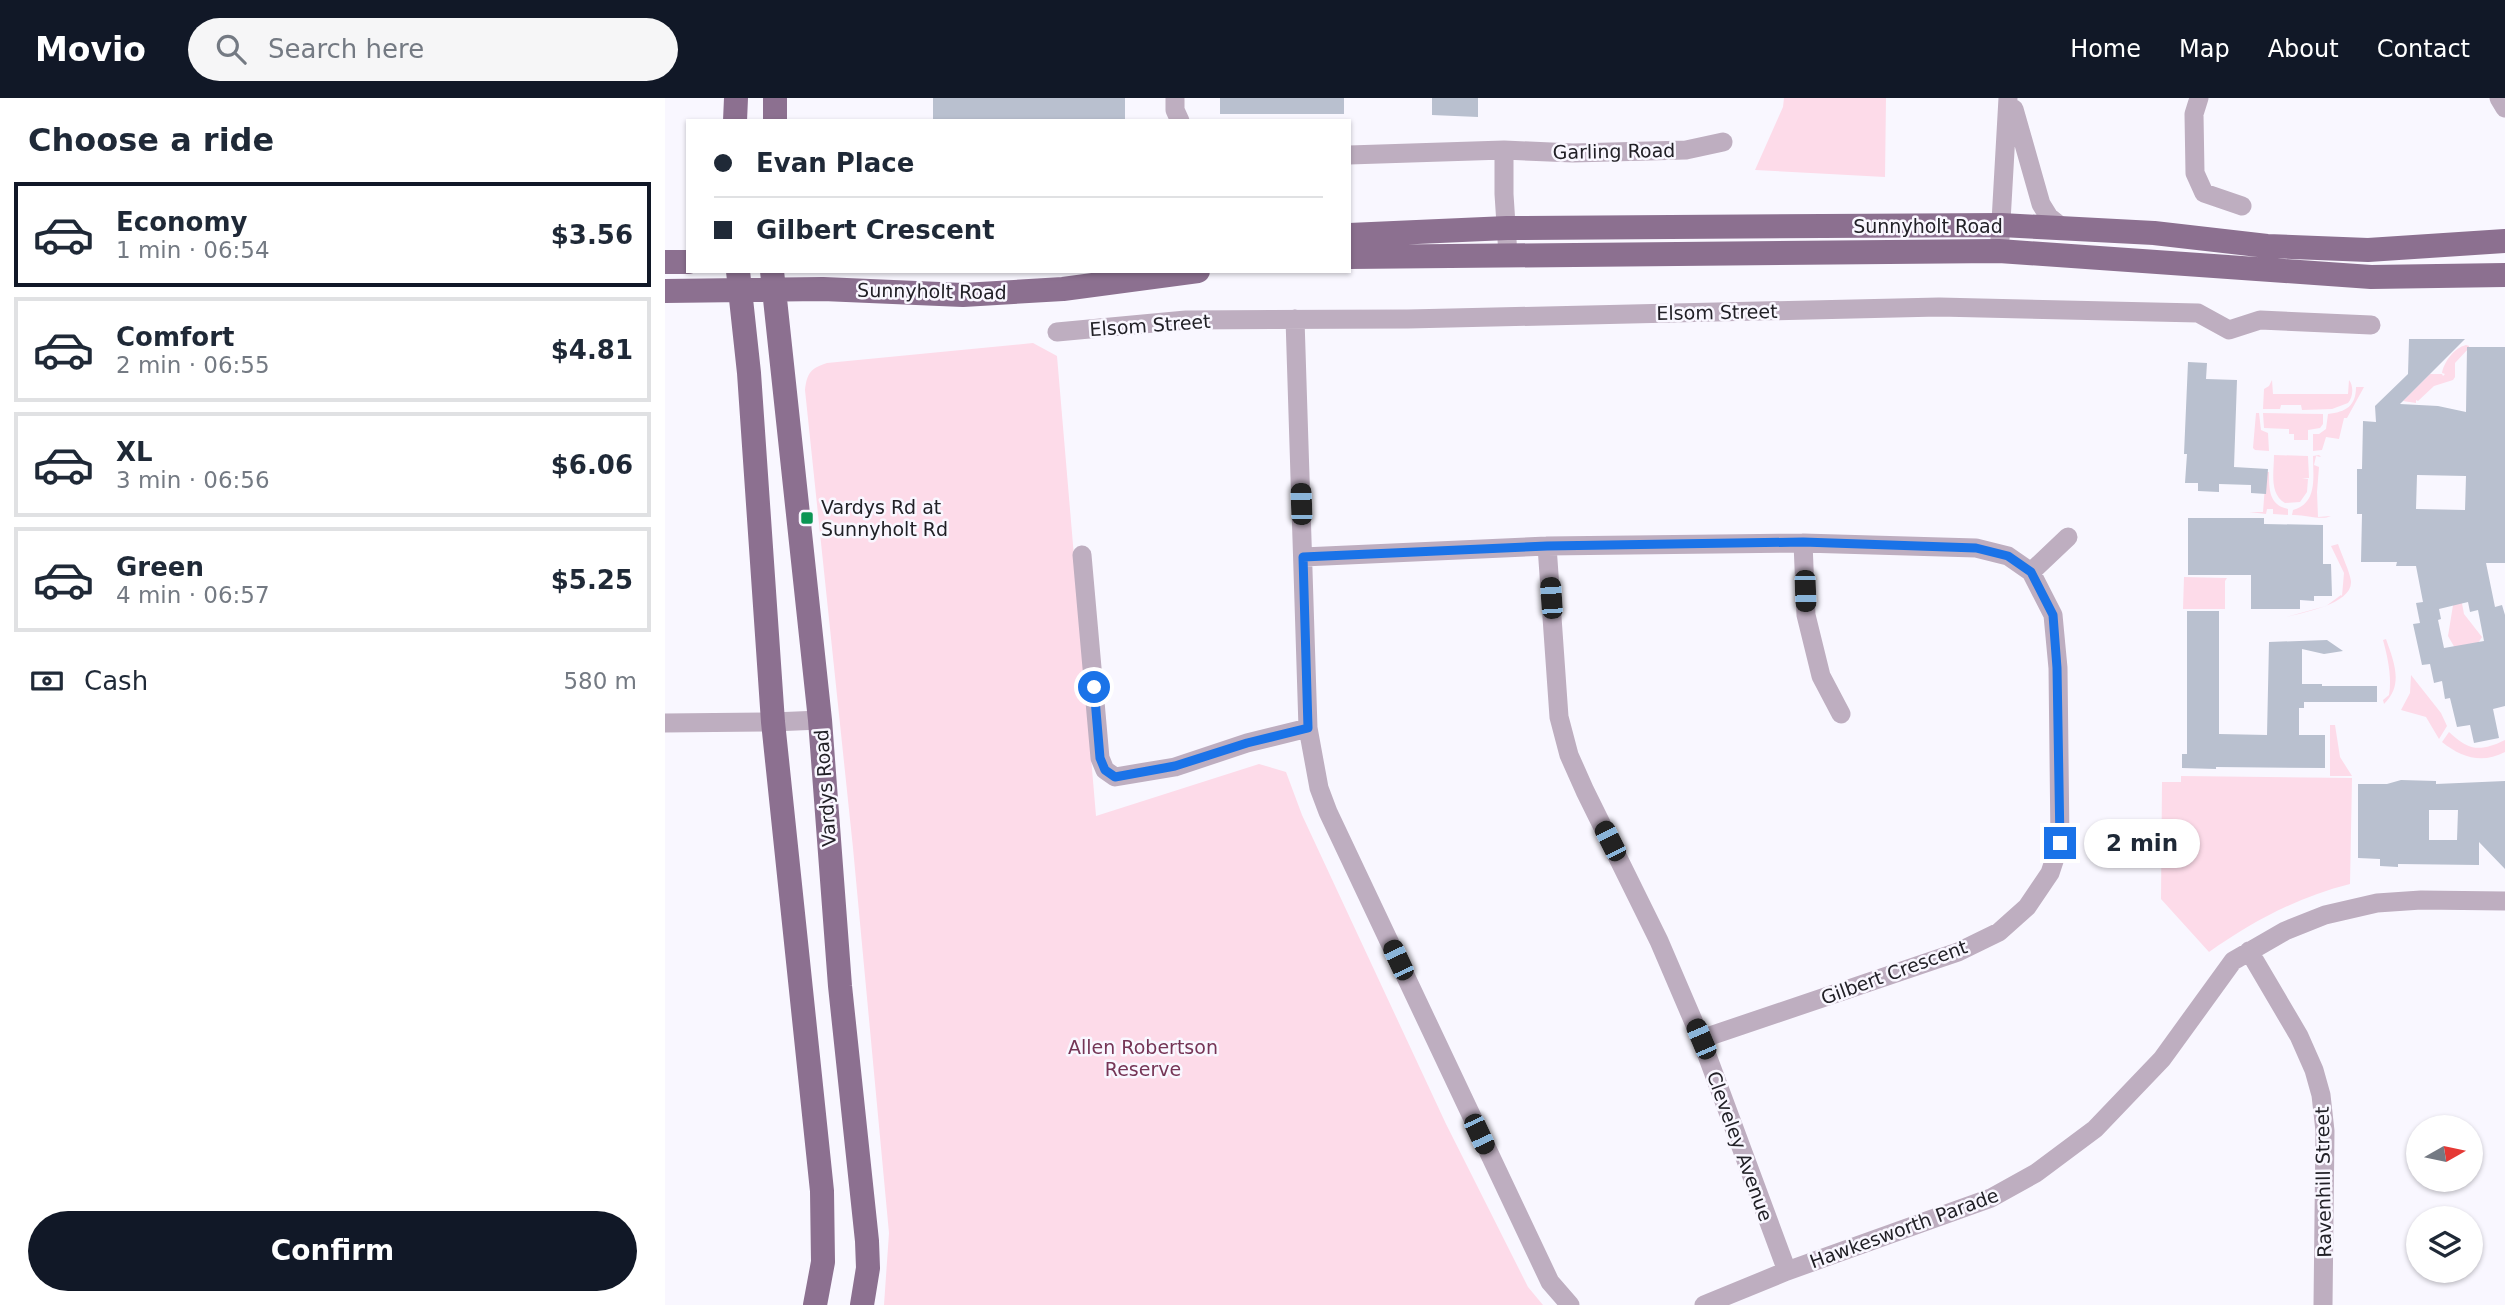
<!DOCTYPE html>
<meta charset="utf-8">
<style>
:root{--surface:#fff;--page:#f6f6f7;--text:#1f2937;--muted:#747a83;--line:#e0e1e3;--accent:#111827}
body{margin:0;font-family:"DejaVu Sans",sans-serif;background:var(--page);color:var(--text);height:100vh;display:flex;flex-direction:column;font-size:26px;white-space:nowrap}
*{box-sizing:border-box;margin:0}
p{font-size:23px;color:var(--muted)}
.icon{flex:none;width:38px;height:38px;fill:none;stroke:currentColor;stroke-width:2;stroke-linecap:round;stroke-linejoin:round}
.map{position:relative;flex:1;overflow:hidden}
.panel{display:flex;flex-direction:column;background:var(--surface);width:665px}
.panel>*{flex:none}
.top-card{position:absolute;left:21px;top:21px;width:665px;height:154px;border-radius:0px;box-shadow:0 2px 5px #0004;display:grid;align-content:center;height:154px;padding:0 28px;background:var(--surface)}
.needle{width:46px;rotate:81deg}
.buttons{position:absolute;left:1741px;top:1017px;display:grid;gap:14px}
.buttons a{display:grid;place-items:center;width:77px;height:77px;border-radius:50%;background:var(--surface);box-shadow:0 2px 5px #0004;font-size:35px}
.end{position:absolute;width:32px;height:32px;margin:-16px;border:9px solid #1a73e8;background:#fff;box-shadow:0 0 0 4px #fff}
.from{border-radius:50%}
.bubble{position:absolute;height:49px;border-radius:24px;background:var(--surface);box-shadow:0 2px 5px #0004;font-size:23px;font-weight:800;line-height:49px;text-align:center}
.car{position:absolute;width:21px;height:42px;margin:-21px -10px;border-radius:9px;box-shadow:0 0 5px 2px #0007;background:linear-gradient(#222 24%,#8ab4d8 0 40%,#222 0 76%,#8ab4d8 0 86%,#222 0)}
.top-card b{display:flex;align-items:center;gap:24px;height:66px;font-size:26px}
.top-card b+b{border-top:2px solid var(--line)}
.top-card i{width:18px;height:18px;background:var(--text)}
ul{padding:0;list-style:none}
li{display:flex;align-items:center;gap:21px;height:105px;margin:0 14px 10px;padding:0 14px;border:4px solid var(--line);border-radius:0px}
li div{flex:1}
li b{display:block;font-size:26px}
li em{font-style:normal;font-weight:800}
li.selected{border-color:var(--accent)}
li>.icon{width:63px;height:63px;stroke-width:1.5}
h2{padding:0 28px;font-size:32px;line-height:84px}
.pay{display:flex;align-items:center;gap:18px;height:77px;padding:0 28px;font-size:26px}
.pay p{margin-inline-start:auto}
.action{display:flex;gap:14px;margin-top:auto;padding:14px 28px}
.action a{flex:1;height:80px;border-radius:42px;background:var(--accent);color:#fff;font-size:28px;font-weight:800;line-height:80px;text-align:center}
header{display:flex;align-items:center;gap:42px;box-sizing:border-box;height:98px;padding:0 35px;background:var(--accent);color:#fff}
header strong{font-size:33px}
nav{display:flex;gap:38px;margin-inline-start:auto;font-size:24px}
.search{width:490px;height:63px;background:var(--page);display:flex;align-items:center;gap:18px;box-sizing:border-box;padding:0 24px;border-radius:38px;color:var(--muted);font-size:26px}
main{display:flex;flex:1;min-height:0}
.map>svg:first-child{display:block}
</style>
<header>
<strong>Movio</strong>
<div class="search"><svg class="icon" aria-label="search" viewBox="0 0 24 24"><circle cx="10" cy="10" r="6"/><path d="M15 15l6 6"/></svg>Search here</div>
<nav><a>Home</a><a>Map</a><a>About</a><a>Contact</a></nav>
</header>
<main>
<section class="panel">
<h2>Choose a ride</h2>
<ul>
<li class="selected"><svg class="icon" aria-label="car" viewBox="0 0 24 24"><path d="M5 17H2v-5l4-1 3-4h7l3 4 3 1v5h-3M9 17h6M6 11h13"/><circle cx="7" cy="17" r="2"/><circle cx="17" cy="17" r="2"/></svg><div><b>Economy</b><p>1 min · 06:54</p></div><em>$3.56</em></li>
<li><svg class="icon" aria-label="car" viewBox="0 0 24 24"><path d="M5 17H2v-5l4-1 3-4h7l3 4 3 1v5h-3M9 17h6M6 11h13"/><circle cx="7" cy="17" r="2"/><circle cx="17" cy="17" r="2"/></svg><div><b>Comfort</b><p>2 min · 06:55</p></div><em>$4.81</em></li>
<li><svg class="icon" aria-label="car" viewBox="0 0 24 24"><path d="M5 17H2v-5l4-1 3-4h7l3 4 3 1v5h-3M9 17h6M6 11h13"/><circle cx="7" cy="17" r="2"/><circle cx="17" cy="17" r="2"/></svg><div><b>XL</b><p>3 min · 06:56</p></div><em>$6.06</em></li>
<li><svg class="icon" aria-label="car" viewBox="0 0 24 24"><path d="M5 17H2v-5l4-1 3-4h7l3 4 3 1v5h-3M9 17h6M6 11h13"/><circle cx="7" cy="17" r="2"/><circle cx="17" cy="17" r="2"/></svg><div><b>Green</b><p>4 min · 06:57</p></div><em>$5.25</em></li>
</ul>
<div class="pay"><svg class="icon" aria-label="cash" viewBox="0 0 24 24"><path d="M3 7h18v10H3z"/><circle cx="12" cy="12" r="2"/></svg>Cash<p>580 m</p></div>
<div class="action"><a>Confirm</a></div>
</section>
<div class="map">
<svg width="1840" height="1207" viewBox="0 0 1840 1207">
<rect width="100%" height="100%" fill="#f9f7ff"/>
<!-- green -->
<path fill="#fddbe9" d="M1119,0H1221L1220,79L1090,72L1118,9Z
M368,245L392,258L431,718L594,666L621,674L637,717L781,1026L863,1189L878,1207H219L224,1135L188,750L140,292C142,275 146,270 162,265Z
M1801,247L1804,248V250L1790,265V279L1788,282L1769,288L1753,303L1751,302V305L1738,303L1765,276H1777L1778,278L1780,276L1777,275C1779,264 1789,250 1801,247Z
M1607,282L1608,296H1683L1684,282C1689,288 1688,300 1683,305L1667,311L1637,312L1636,307H1616L1615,311H1598L1599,291L1604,288Z
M1691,289H1699L1682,320H1679L1674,341L1661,339L1657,352L1648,353V336H1654L1661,331L1663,316C1681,314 1691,308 1691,289Z
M1591,315H1594L1596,332L1603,335L1604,353L1590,352L1588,350Z
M1598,315L1658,316V326L1655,330L1643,332V342H1629V336H1624V331L1599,330Z
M1609,357L1643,358L1644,380H1637L1643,381L1642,394L1635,404L1620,405C1604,396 1609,374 1609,357Z
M1654,357L1656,359L1651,358L1649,367L1654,369L1652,394L1653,419L1666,418C1656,423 1640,416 1627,417L1628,412C1653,405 1648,379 1648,358Z
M1601,374H1604C1604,392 1604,407 1623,411V417L1608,416V411H1602L1601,416L1584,414H1598Z
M1673,446C1677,458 1684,472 1686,483C1688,506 1637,515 1621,519L1661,508L1676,497L1677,498L1679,475L1666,448Z
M1519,479L1562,480L1560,483V511H1518Z
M1790,495H1795L1799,516L1817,539L1801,564H1798L1783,538Z
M1721,541C1729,564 1739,587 1719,606L1718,602L1724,597C1727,580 1723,560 1718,542Z
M1746,577L1776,615L1782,628L1774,641L1761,619L1736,612L1745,595Z
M1665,627H1670L1675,659L1687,678H1665Z
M1784,634C1804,653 1815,654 1840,642V654C1817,666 1797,660 1777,644Z
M1516,678L1687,680L1685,786C1633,799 1588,823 1544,854L1496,801L1497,684H1516Z"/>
<!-- building -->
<path fill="#b9c0cf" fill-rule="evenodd" d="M268,0H460V23H268Z
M555,0H679V16H555Z
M767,0H813V19L767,17Z
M1744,241H1800L1735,306L1773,308L1801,314L1802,249H1840V465H1821L1830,509L1837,507L1840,517V608L1828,611L1834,640L1809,645L1805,627L1792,629L1785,600L1780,601L1777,583L1769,585L1765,566L1757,567L1748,526L1755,525L1751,505L1758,504L1751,468H1731L1732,464H1696L1697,416H1692V371H1697L1698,323L1711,324L1710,308L1743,276ZM1752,377L1801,378L1800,412L1751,411ZM1803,504L1805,514L1813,512L1819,543L1779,550L1773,522L1776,521L1774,511Z
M1523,264L1542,265L1541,281L1572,282L1569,369L1603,371L1601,396L1586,395V387L1554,386V394L1533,393V385H1520L1522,356H1519Z
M1523,420H1599V426L1658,427V466H1666L1667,498H1649V503L1635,502V511H1586V477H1523Z
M1522,513H1554V636L1602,637L1604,544L1662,542L1678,553L1659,556L1637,551V586H1657V588H1712V604H1639V610H1634V637H1660V670L1551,669V671L1517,670V656H1522Z
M1736,682L1771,683V686L1840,683V771L1814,744V767L1733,766V769L1715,768V761L1693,760V686H1722ZM1764,712H1793L1792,742H1764Z"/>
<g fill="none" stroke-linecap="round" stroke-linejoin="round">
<!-- minor -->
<path stroke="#beaec0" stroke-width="19" d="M510,0V12L515,23
M1534,0L1529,16L1530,75L1539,95L1577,108
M1834,0L1840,10
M1349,11L1376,106L1384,119L1399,131
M839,52V96L843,157
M684,57L839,52L908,55L1021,52L1058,44
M1335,141L1343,0
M630,221L643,630L654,690L663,714L885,1184L905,1207
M392,234L521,222L743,221L1274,209L1533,215L1564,232L1595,222L1706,227
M1138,445L1141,517L1156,578L1176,616
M882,448L894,619L904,657L920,693L994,843L1036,941L1122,1173
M417,457L435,660L440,672L450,679L510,669L582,645L643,630
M638,459L882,448L1138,445L1311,450L1343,458L1366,474L1388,517L1393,570L1395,745L1385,775L1362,809L1334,834L1293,854L1036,941
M1366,474L1403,439
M0,625L108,624L155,622
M1584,853L1634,938L1649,972L1656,997L1660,1033L1658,1207
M1039,1207L1122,1173L1326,1100L1371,1075L1430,1031L1497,961L1568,863L1620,833L1660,817L1712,805L1756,802L1840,803"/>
<!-- major -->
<path stroke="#8c7090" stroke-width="24" d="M70,23L71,0
M110,23V0
M684,137L842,130L1336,127L1489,135L1602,148L1703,152L1840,143
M684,159L1334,153L1706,179L1840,177
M0,164H23
M73,173L84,275L108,624L157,1093L158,1164L150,1207
M107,173L155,622L175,888L202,1143L203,1170L197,1207
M0,193L158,191L298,197L398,191L533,173"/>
</g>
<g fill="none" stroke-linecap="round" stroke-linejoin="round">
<!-- route -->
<path stroke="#1a73e8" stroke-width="9" d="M429,589L435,660L440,672L450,679L510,668L582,645L643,630L638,459L882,448L1138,444L1311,450L1343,458L1366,474L1388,517L1392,570L1395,745"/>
</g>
<!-- markers -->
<rect fill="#0b9554" stroke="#f9f7ff" stroke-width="2.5" x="135" y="413" width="14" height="14" rx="3.5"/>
<g text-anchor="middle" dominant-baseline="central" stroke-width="5" stroke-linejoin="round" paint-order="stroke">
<!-- street labels -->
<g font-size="19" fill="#212026" stroke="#f9f7ff">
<text transform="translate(949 53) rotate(-1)">Garling Road</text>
<text x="1263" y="128">Sunnyholt Road</text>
<text transform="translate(267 193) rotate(1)">Sunnyholt Road</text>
<text transform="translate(1052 214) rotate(-1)">Elsom Street</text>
<text transform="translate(485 227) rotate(-4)">Elsom Street</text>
<text transform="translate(160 690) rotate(-94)">Vardys Road</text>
<text transform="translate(1229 874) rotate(-20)">Gilbert Crescent</text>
<text transform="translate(1075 1048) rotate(70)">Cleveley Avenue</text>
<text transform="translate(1658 1084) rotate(-91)">Ravenhill Street</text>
<text transform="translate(1239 1130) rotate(-20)">Hawkesworth Parade</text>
</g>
<!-- poi labels -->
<g font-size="19" fill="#212026" stroke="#f9f7ff" text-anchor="start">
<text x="156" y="409">Vardys Rd at<tspan x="156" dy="22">Sunnyholt Rd</tspan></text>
</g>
<!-- park labels -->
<g font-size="19" fill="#753556" stroke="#f9f7ff">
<text x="478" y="949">Allen Robertson<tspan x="478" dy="22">Reserve</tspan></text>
</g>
</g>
</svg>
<div class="buttons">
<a><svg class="needle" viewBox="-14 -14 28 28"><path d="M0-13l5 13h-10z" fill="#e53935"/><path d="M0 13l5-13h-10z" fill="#747a83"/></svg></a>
<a><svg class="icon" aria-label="layers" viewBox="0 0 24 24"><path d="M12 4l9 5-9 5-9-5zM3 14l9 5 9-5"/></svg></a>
</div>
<i class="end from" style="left:429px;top:589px"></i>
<i class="end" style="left:1395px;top:745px"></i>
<div class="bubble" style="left:1419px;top:721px;width:116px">2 min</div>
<i class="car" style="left:636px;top:406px;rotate:358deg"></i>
<i class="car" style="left:1140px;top:493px;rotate:178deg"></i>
<i class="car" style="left:886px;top:500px;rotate:356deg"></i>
<i class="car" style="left:945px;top:743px;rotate:333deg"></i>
<i class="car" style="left:733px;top:862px;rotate:335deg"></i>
<i class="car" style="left:1036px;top:941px;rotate:337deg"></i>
<i class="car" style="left:814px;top:1036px;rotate:155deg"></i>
<div class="top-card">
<b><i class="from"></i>Evan Place</b>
<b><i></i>Gilbert Crescent</b>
</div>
</div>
</main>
